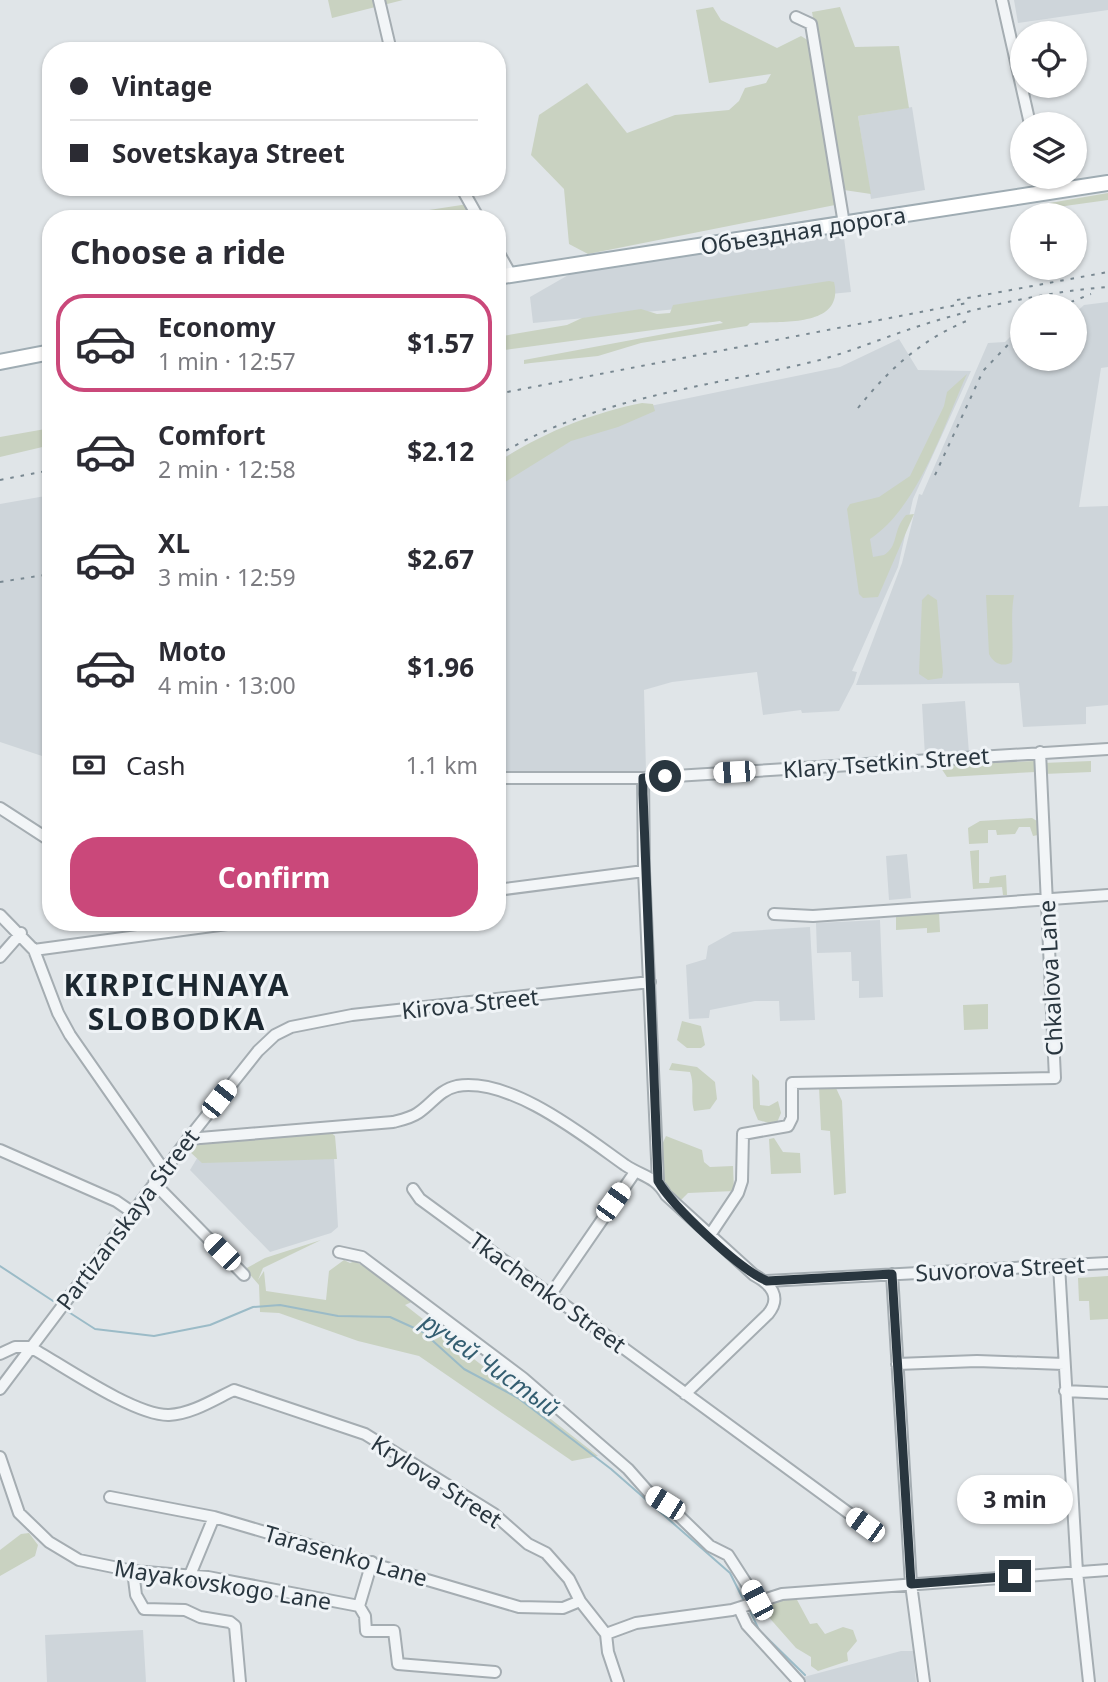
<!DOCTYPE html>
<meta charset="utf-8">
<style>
:root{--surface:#fff;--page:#f7f7f7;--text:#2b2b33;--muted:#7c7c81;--line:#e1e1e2;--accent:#ca487a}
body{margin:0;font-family:"Noto Sans",sans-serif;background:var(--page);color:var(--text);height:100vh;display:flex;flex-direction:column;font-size:26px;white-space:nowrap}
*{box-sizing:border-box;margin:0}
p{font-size:23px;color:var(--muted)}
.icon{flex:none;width:38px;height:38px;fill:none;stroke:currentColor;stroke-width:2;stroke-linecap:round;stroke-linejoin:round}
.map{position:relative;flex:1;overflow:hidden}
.side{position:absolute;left:42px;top:210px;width:464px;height:721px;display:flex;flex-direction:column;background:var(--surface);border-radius:28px;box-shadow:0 2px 5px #0004}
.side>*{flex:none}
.banner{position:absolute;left:42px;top:42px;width:464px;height:154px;border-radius:28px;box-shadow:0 2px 5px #0004;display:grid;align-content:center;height:154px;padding:0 28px;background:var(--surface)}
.tools{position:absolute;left:1010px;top:21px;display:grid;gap:14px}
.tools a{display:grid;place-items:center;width:77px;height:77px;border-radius:50%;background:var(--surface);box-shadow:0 2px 5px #0004;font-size:35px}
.end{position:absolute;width:32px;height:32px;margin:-16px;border:9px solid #29363f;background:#fff;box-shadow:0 0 0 4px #fff}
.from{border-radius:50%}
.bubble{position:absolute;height:49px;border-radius:24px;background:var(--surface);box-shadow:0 2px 5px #0004;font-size:23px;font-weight:700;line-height:49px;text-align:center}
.car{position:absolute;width:21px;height:42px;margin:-21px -10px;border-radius:9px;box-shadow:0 0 5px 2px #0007;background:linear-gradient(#fff 24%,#345 0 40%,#fff 0 76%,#345 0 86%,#fff 0)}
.banner b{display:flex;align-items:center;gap:24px;height:66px;font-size:26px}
.banner b+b{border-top:2px solid var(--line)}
.banner i{width:18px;height:18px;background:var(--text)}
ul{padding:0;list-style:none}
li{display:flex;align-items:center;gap:21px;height:98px;margin:0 14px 10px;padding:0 14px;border:4px solid transparent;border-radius:28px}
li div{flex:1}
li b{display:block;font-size:26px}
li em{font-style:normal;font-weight:700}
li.active{border-color:var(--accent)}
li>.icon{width:63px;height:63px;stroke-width:1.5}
h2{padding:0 28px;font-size:32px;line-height:84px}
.pay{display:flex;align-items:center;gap:18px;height:77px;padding:0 28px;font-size:26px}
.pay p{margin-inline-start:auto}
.action{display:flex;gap:14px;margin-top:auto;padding:14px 28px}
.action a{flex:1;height:80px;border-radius:28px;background:var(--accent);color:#fff;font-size:28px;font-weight:700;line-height:80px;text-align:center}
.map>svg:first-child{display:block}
</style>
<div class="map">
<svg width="1108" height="1682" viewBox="0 0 1108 1682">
<rect width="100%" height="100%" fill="#e0e5e8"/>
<!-- built -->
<path fill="#ced5da" d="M1014,0H1108V10L1018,23Z
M912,107L925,190L871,199L858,116Z
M843,230L851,292L533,323L530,297L577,270Z
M1108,302V367L1101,368L1079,507L1108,506V705L1086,707V724L1023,727L1019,683L856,685L902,563L919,494L922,495L988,343L1005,342L1010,337L1015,342H1022V359H1074L1075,313L1084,305Z
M899,339L918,370L971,371L913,499L898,567L852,671L857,672L854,682L839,711L802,713L801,710L763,715L757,672L672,682L644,690L646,772H497V461L516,451L650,406L840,367Z
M51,495V759L0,742V504Z
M965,701L969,753L925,756L922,704Z
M907,854L911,898L889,900L886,856Z
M880,920L883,997L859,998V981H852L851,952L817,953L816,923Z
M810,927L815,1020L780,1021L779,1001H755L710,1010L709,1018L689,1019L686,965L706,959L708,946L733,932Z
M333,1141L338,1227L331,1233L270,1252L190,1170L202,1150Z
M143,1630L146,1682H47L45,1635Z
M901,1651H913L916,1682H803L800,1678Z"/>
<!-- green -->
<path fill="#c9d2c1" d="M328,0H403L332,18Z
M713,7L721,20L777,48L801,36L809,41L835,205L588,254L569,244L564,189L531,155L539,115L587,83L627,133L675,115L729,110L739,101L745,88L766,83L771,74L709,83L696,10Z
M840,7L855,47L899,46L909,108L858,116L871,194L844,190L812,12Z
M1108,193V200L1036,210L1038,205Z
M468,204L472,219H406L416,212Z
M829,281L834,282C845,328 781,321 750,323L747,326L641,343L598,356L531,363L524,364V360L723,323L720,321L497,351V337L567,325L582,318L641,309L657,314L670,313L673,305Z
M967,374C943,427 919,506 870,539L873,557L884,555C899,546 892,531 906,515L914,514L878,597L863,598L859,594L847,509L850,504L879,497L910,476L944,406L947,392Z
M642,403L653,404L655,411L618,427L571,441L497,487V463C539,434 592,413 642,403Z
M51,428V445L0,457V437Z
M928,594L937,600L943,672L942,678L928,680L919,674L922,600Z
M986,595H1014C1010,617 1014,639 1012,662C1003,668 993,663 989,654Z
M1035,761V772L947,777L939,765Z
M1091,761V772L1044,774L1043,763Z
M1032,818L1037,821L1038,835L1033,836L1030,827H1019L1015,834L997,835L996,830H988V843L969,844L968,828L980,821Z
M979,850V883H989L990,877L1006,875L1007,895H1003L1002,887L973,889L970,851Z
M939,912L940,932L927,933V928L896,930V914Z
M988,1004V1029L964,1030L963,1005Z
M682,1021L701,1026L705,1045L701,1048H687L677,1040Z
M672,1063L697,1067L715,1082L717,1099L710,1109L694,1111C690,1098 695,1086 690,1072L669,1070Z
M752,1074L759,1081L760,1105L769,1106L778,1101L781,1113L776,1125L758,1120L753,1108Z
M819,1086L836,1088L842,1101L846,1193L834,1195L830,1131L821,1130Z
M327,1129L335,1136L337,1159L202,1163L189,1151L190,1146L204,1140Z
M666,1136L702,1150L704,1162L710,1167L733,1166L734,1191L688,1193L679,1202C658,1180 653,1162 666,1136Z
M774,1138L783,1152L800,1153L801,1173L771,1174L769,1139Z
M321,1240L263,1268L258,1280L264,1271L266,1291L326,1300L329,1271L344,1260L350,1263L355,1261L416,1300L405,1305L598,1456L572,1461L419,1356L358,1341L279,1313L260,1312L259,1285L245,1269L265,1258Z
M1108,1276V1319L1090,1320L1089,1301H1079L1078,1278Z
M29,1533L38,1545L35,1556L0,1576V1550L21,1534Z
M785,1598H796L810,1624L817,1623L825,1634L843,1627L853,1630L857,1641L847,1653L848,1661L818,1671L811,1666V1657L796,1648L766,1614V1608Z"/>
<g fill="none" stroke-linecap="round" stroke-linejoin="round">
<!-- stream -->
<path stroke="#9bbbc7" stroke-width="2" d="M0,1266L53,1301
M67,1311L95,1329L154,1336L210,1325L253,1307L280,1305L338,1316L390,1317L423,1332L464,1369L518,1398L611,1469L730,1573L744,1601
M749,1609L759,1630L805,1675"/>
<defs>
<path id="minor" d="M379,0L391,51
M1002,0L1030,124
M796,17L811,24L844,224
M1041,177L1044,193
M461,187L479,219
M497,250L511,275
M497,778H643L1108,749
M643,778L644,871L658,1181
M0,808L51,841
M497,890L644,871
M774,914L813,916L1108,895
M0,915L34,950L58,1013L70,1035L164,1170
M34,950L242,922
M0,957L21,933
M188,1139L393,1122C401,1120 411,1118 418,1113C432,1104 439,1090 457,1086C511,1077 584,1136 625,1165C643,1177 655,1176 666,1195L754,1275C771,1284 782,1297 768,1314L685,1394
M0,1150L116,1201L132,1212
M154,1183L244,1275
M413,1189L420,1199L865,1525
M710,1235L738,1193L742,1181L743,1134L788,1126L792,1118V1083L1055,1078L1040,752
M339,1252L362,1257L523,1378L628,1469L651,1495L676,1513L710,1546L728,1555L757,1600
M1059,1265L1077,1572L1089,1682
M892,1274L911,1584L924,1682
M767,1281L1108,1263
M551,1294L635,1172
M0,1354L15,1347H30C62,1365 135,1416 169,1415C192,1414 215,1399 234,1390L365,1434L494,1514L528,1544L546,1553L569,1579L580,1601L606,1634L608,1652L618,1682
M897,1364L977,1361L1064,1364
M0,1389L188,1139L258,1051L275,1035L291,1027L352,1015L650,982
M1065,1391L1108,1393
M0,1457L19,1513L49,1542L79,1560L133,1571L208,1577L359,1606L365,1616L366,1631H394L398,1664L495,1672
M110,1497L214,1517L519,1607L563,1608L580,1601
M133,1571L136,1595L144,1609L185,1610L200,1617L230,1622L235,1626L240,1682
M190,1575L214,1517
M359,1606L372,1562
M739,1608L747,1625L799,1682
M606,1634L636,1623L732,1610L782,1594L1108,1570"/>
<path id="major" d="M497,277L1108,183
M0,362L51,352"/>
</defs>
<!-- minor casing -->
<use href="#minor" stroke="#a5adb2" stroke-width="14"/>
<!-- major casing -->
<use href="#major" stroke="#9facb3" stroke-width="18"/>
<!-- minor -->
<use href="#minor" stroke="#f2f5f7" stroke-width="10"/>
<!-- major -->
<use href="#major" stroke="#fff" stroke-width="14"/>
<!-- rail -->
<path stroke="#798891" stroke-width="2" stroke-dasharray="3.5 7" stroke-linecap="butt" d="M957,300L1108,272
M1061,306L1091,294
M497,394L967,303
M858,408C889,369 922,339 969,320
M497,456C594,397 708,387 816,361C850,352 883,338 916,327C978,307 1044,292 1108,287
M935,475L983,371L1022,330
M0,480L51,470
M0,582L51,574"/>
</g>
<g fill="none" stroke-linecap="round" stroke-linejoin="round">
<!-- route -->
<path stroke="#29363f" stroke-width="9" d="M665,776L643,778V794L658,1181C673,1207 739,1269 767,1281L892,1274L911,1584L1015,1576"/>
</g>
<g text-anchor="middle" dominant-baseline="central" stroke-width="6" stroke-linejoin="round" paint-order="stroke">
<!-- street labels -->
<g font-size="23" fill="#29363f" stroke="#eff3f6">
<text transform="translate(803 230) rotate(-9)">Объездная дорога</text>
<text transform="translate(886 762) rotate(-4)">Klary Tsetkin Street</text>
<text transform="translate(1050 978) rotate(-93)">Chkalova Lane</text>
<text transform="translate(470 1003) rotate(-6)">Kirova Street</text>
<text transform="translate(127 1219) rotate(-53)">Partizanskaya Street</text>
<text transform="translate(1000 1268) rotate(-3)">Suvorova Street</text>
<text transform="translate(548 1292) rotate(36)">Tkachenko Street</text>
<text transform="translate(437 1481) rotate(33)">Krylova Street</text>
<text transform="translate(346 1555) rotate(16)">Tarasenko Lane</text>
<text transform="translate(223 1584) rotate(9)">Mayakovskogo Lane</text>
</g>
<!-- water labels -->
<g font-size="24" font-style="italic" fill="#345e71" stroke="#eff3f6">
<text transform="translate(491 1364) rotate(35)">ручей Чистый</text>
</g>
<!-- district labels -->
<g font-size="30" font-weight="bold" letter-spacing="2" fill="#1b2730" stroke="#eff3f6">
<text x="177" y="984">KIRPICHNAYA<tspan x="177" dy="34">SLOBODKA</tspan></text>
</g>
</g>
</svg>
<div class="tools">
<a><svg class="icon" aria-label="locate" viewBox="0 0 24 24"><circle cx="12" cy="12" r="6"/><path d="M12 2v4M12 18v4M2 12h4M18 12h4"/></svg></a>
<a><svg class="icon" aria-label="layers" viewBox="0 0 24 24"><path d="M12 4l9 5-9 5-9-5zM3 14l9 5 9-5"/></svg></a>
<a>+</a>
<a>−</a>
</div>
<i class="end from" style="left:665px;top:776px"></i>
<i class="end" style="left:1015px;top:1576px"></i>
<div class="bubble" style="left:957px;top:1475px;width:116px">3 min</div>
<i class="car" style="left:734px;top:772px;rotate:266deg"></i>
<i class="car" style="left:219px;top:1099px;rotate:38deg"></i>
<i class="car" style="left:613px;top:1202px;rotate:36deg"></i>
<i class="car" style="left:222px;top:1252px;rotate:315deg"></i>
<i class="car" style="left:665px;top:1503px;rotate:302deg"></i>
<i class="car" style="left:865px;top:1525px;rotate:306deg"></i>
<i class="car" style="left:757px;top:1600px;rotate:332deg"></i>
<div class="banner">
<b><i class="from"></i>Vintage</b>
<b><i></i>Sovetskaya Street</b>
</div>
<section class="side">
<h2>Choose a ride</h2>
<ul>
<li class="active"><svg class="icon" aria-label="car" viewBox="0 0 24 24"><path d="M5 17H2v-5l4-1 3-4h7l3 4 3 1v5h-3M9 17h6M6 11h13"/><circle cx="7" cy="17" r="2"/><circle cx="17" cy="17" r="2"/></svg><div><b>Economy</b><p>1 min · 12:57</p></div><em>$1.57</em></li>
<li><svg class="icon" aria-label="car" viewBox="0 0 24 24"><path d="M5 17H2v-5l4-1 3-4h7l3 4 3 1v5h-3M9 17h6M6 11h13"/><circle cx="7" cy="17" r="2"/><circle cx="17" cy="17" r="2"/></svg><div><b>Comfort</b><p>2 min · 12:58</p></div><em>$2.12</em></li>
<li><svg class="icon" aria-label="car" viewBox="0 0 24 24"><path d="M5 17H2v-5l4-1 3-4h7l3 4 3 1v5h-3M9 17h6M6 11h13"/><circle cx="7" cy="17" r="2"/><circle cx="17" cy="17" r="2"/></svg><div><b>XL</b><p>3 min · 12:59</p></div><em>$2.67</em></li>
<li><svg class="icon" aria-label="car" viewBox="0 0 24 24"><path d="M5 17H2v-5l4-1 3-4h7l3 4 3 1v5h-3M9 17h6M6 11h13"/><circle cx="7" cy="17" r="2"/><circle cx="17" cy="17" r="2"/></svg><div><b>Moto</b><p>4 min · 13:00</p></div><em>$1.96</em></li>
</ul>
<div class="pay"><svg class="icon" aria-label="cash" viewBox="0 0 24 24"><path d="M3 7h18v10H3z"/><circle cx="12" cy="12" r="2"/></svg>Cash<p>1.1 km</p></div>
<div class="action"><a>Confirm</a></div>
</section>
</div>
